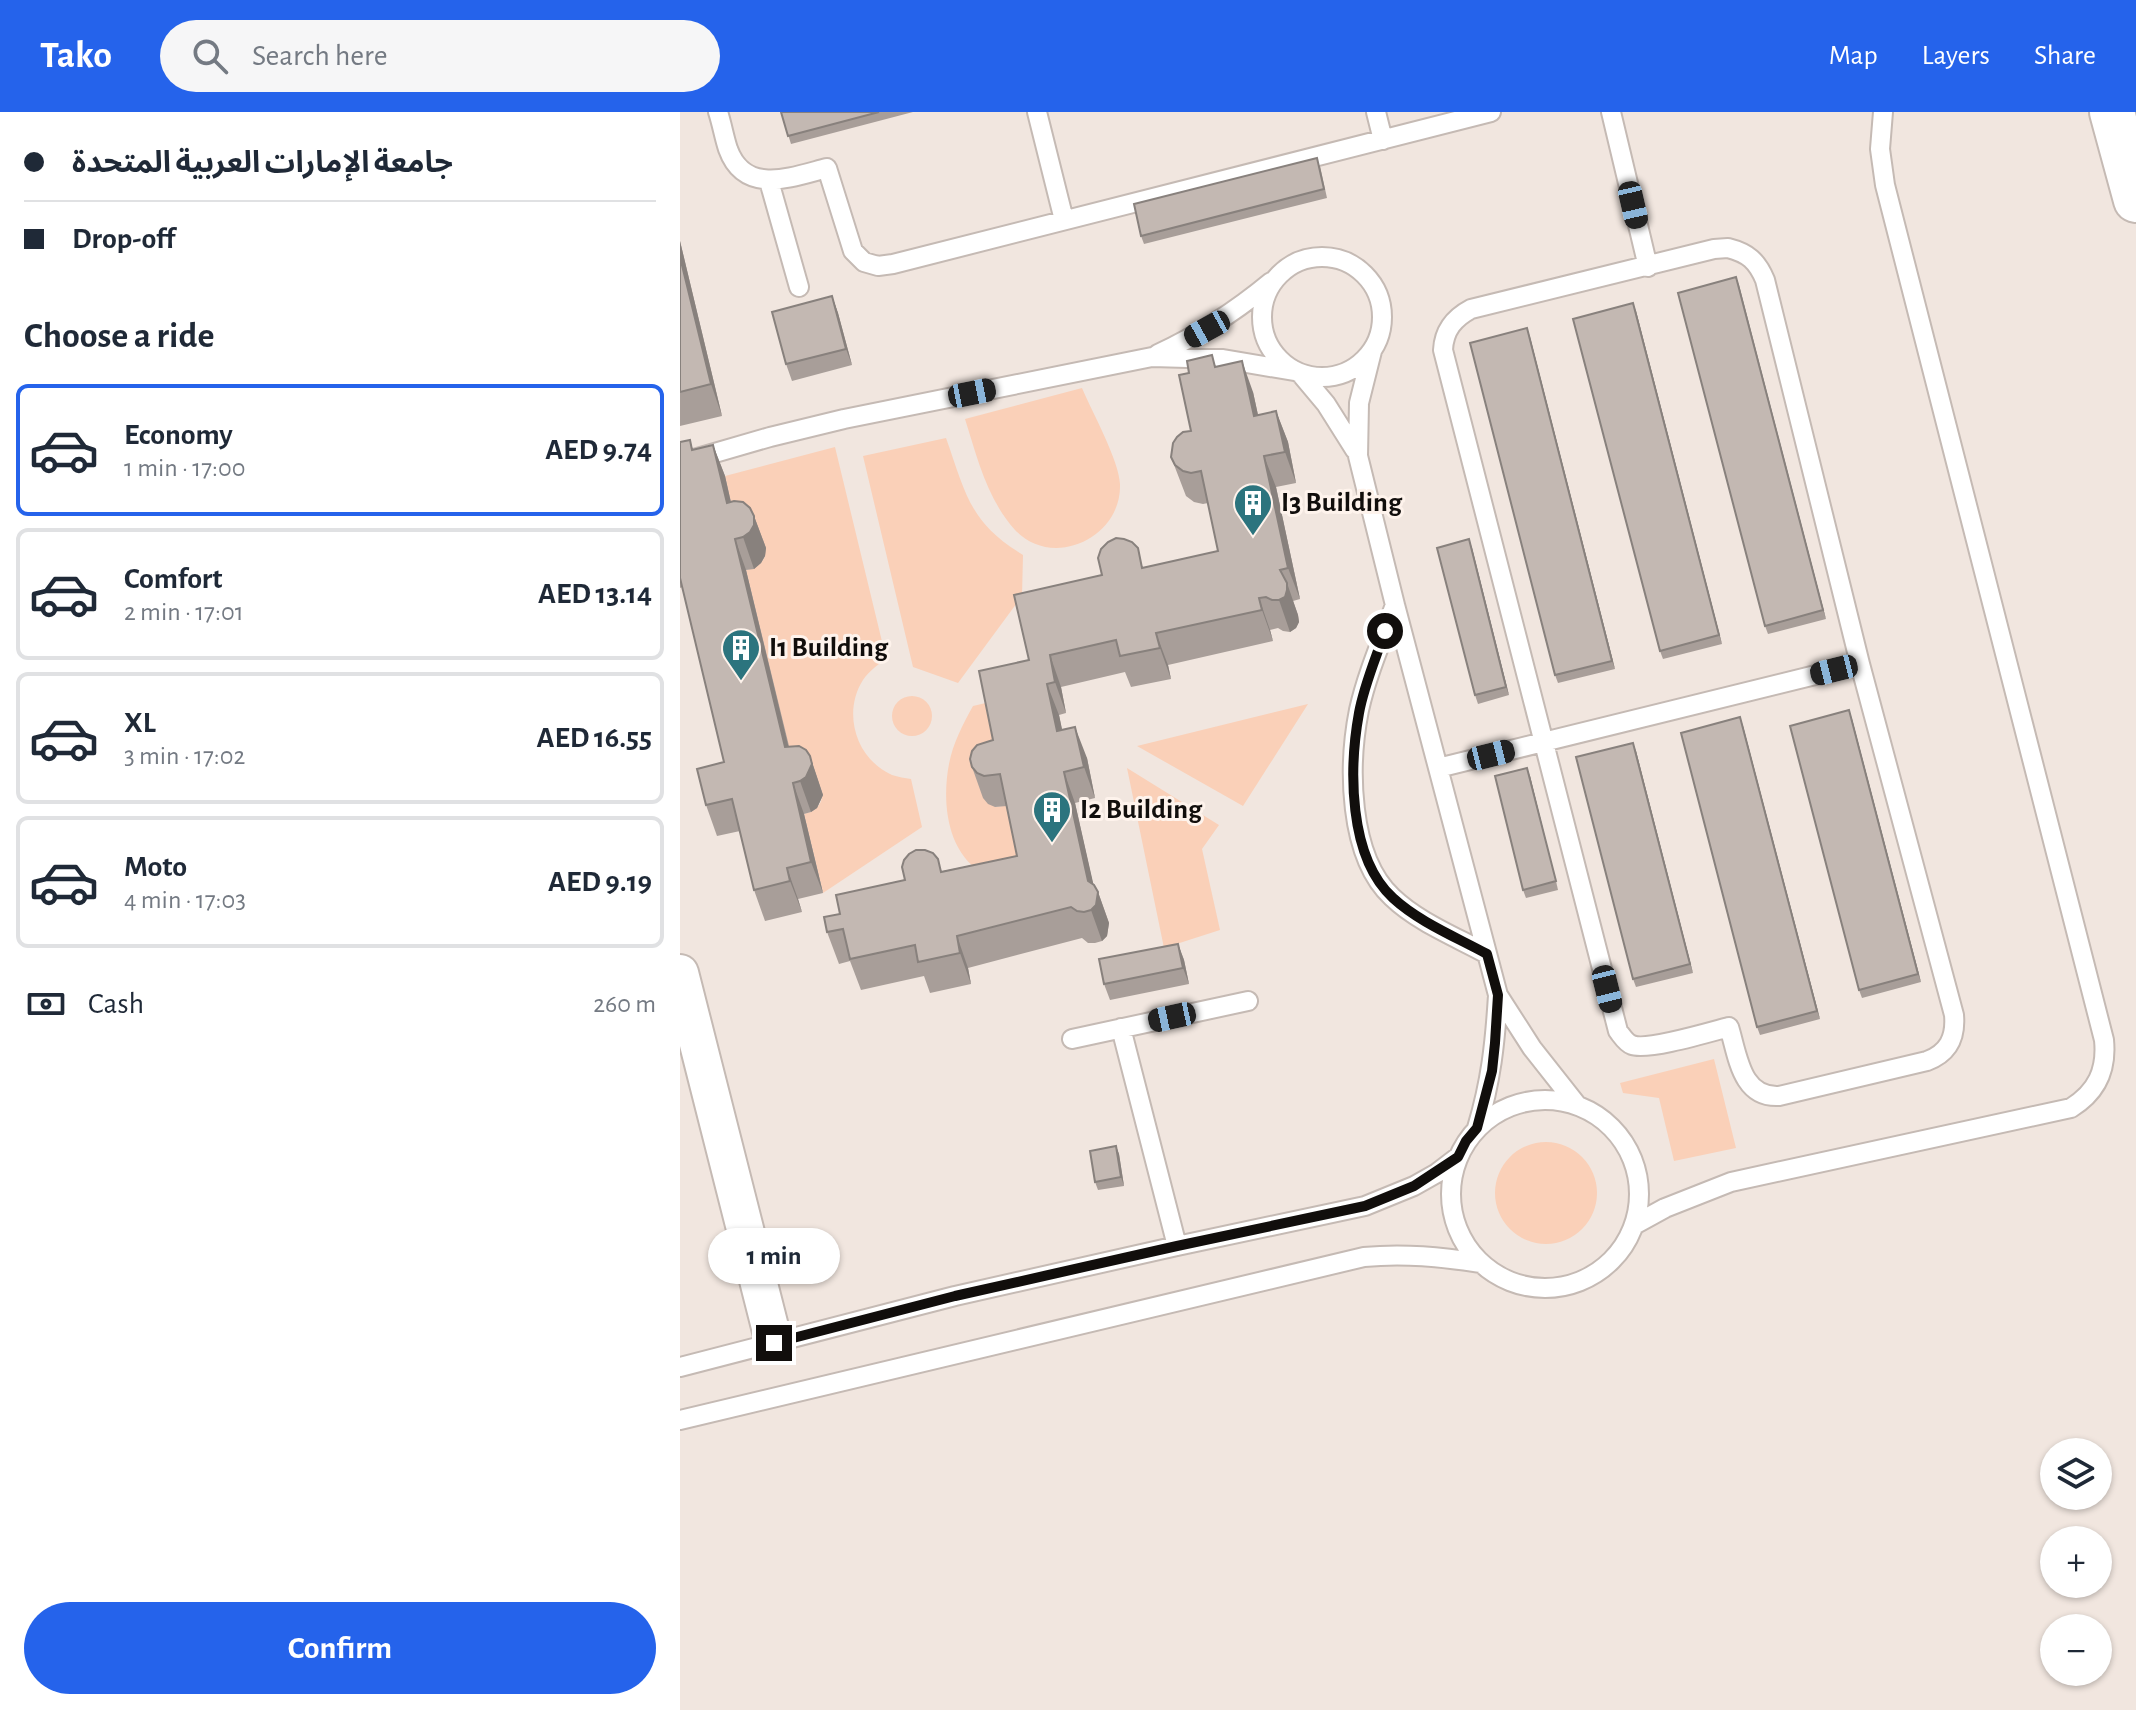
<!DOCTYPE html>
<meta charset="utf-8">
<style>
:root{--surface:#fff;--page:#f6f6f7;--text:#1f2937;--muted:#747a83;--line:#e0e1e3;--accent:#2563eb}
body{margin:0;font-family:"Alegreya Sans","Noto Sans Arabic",sans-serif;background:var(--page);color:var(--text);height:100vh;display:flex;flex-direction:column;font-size:30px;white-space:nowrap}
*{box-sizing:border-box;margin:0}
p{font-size:26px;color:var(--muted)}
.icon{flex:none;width:44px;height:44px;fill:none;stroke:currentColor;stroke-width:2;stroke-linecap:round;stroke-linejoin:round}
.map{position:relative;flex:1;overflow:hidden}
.drawer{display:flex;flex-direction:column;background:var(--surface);width:680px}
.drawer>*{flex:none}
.banner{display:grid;align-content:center;height:176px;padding:0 24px;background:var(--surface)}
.fabs{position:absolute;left:1360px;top:1326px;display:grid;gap:16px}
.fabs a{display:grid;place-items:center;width:72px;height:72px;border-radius:50%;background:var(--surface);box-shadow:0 2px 6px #0004;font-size:40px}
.end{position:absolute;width:36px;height:36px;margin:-18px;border:10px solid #110e0c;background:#fff;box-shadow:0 0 0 4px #fff}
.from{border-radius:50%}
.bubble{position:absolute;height:56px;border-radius:28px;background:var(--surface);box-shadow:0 2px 6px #0004;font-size:26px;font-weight:700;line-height:56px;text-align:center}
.car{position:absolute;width:24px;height:48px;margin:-24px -12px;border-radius:10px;box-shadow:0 0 6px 2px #0007;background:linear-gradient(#222 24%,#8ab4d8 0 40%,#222 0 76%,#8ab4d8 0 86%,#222 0)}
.banner b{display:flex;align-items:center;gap:28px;height:76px;font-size:30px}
.banner b+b{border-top:2px solid var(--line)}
.banner i{width:20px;height:20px;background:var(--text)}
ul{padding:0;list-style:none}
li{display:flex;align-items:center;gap:24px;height:132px;margin:0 16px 12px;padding:0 8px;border:4px solid var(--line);border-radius:12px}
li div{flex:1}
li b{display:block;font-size:30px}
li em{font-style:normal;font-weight:700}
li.selected{border-color:var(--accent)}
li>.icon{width:72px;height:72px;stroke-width:1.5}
h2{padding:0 24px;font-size:36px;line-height:96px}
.pay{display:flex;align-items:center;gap:20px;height:88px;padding:0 24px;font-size:30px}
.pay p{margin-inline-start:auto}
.primary-button{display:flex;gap:16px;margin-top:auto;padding:16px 24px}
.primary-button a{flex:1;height:92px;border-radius:48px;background:var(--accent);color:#fff;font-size:32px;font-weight:700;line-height:92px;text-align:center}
header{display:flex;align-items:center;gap:48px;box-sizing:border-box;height:112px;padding:0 40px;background:var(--accent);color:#fff}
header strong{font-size:38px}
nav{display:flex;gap:44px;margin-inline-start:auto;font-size:28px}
.search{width:560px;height:72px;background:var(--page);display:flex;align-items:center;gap:20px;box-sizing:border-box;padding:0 28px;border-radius:44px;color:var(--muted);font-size:30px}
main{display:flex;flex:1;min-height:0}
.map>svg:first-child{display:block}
</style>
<header>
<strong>Tako</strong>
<div class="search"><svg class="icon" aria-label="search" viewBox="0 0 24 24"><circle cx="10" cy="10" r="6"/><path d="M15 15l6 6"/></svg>Search here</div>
<nav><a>Map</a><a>Layers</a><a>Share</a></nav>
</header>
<main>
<section class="drawer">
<div class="banner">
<b><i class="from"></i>جامعة الإمارات العربية المتحدة</b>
<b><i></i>Drop-off</b>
</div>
<h2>Choose a ride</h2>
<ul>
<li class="selected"><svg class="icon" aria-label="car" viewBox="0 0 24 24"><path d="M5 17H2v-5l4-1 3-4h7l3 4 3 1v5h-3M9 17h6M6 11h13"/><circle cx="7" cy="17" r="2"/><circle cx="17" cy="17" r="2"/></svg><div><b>Economy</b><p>1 min · 17:00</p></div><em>AED 9.74</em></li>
<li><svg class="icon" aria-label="car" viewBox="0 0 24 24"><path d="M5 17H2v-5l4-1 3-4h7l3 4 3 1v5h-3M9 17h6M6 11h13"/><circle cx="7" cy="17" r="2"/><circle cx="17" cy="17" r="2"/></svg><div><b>Comfort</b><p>2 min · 17:01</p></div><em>AED 13.14</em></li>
<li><svg class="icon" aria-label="car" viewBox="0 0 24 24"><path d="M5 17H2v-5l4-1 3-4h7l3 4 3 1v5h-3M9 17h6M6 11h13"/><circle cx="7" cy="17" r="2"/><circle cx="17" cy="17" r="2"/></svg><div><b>XL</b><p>3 min · 17:02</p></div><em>AED 16.55</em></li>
<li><svg class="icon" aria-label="car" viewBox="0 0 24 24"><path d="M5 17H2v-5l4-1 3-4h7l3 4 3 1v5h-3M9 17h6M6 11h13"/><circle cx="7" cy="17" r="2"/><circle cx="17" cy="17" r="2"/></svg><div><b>Moto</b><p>4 min · 17:03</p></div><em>AED 9.19</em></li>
</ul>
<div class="pay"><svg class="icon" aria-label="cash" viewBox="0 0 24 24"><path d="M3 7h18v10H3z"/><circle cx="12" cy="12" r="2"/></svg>Cash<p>260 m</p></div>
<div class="primary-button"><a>Confirm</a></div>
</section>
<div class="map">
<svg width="1456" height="1598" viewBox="0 0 1456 1598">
<rect width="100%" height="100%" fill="#f1e6df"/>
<!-- green -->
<path fill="#fad0b8" d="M402,276C412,300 439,348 440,372C442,426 372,458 335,418C307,387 297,345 285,307Z
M266,326C286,382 289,410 343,443L342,484L278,571L233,555L183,344Z
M155,335L206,546C198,553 189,559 183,568C162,601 176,647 212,663C218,665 225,666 231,667L242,715L143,781L124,702C142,698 147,683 137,669L116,666L66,458C76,456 81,453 85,444L58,422L45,364Z
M212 604a20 20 0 1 1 40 0a20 20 0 1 1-40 0Z
M310,590L325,660L309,665L315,695L331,693L348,775C334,770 314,768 301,760C266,738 262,688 269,652C273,631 283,612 293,594Z
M628,592L563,694L457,634Z
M447,656L539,713L522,737L540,818L484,836Z
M1034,947L1056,1036L994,1049L979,986L943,981L940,971Z
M815 1081a51 51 0 1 1 102 0a51 51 0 1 1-102 0Z"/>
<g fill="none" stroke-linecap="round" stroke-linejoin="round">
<defs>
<path id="lane" d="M38,0C42,12 44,25 48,37C65,84 112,65 147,56L173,139L184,150L198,154L213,152L811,0
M357,0L384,108
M696,0L703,28
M931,0L968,155
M89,69L119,175
M1048,136C1068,141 1077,149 1085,168L1180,552L1274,903C1276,926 1268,941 1247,949L1099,984C1061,986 1058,944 1049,915C1030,920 967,939 952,933C946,931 942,924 938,919L763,238C764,218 774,206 791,197L1034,137Z
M582 205a60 60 0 1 1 120 0a60 60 0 1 1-120 0Z
M692,239L679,291L678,344L715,493L818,883C815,932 811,969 797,1016
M478,242C519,223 556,199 591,170
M620,261L646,292L675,338
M0,351L90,325L164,307L472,245L543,247L614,259
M715,493C702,528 687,562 679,598C668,653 668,744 712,785C738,810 776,825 807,842
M758,656L1180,552
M818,883L852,936L897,993
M441,916L497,1134
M392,927L568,889
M771 1082a94 94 0 1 1 188 0a94 94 0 1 1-188 0Z
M954,1113L985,1096L1051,1070L1391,996C1417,980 1427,958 1424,928L1205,73L1200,37L1203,0
M0,1255L275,1184L497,1134L685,1094L734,1074L757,1061L778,1045
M0,1308L684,1145C724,1141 761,1145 801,1151"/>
<path id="street" d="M0,861L94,1231"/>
<path id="secondary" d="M1432,0L1456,88"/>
</defs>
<!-- lane casing -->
<use href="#lane" stroke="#c5bab4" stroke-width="22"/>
<!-- street casing -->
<use href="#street" stroke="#c5bab4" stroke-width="40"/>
<!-- secondary casing -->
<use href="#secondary" stroke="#c5bab4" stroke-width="48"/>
<!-- lane -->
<use href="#lane" stroke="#fff" stroke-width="18"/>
<!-- street -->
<use href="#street" stroke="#fff" stroke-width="36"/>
<!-- secondary -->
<use href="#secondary" stroke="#fff" stroke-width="44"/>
</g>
<!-- wall -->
<path fill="#a89e99" d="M101,0H233L111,32Z
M640,54L647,86L464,132L461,124Z
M0,129L42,304L0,314Z
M1056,165L1146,507L1088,522L1085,514Z
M152,184L158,201L172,253L112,269L106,252Z
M956,199L1042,532L983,547L980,539Z
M850,225L935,557L878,571L875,563Z
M536,255L573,280L578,303L596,299L608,330L616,371L596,375L620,487L613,489L618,503L619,510L616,516L610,520L603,519L598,516L590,518L593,529L488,553L491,567L451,575L445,560L381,575L386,601L379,603L382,618L407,646L415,686L395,691L413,772L418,780L429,811L427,824L422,829L415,831H408L402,826L288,856L291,872L250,881L244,864L181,878L170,849L159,852L147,820L160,802L263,759L337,744L327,694L315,695L308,692L303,686L292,655L313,628L349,548L465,455L538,439L528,391L523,392L514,390L506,384L491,345L511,319Z
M10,328L13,338L33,333L45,364L51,390L74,404L86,436L85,444L81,451L74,457L66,458L109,634L130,644L143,683L137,696L131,700L124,702L143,781L118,787L122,800L85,809L74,778L60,719L37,724L26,693L44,650L2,475L0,476V330Z
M792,436L829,583L798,592L795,583Z
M1172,607L1241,870L1182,886L1179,878Z
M1063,614L1140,907L1080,923L1077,915Z
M956,639L1013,861L956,875L953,867Z
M850,664L878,778L846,786L843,778Z
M498,832L504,848L509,872L430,888L424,872Z
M436,1034L439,1042L444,1074L418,1078L415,1070Z"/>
<!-- shaded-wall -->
<path fill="#88817d" d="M0,129L42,304L31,272L0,145Z
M1056,165L1059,173L1146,507L1143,498Z
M152,184L158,201L172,253L166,237Z
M953,191L956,199L1042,532L1039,523Z
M847,216L850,225L935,557L932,549Z
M562,249L573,280L585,335L574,304Z
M596,299L608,330L616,371L605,340Z
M33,333L45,364L58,422L47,391Z
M584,344L596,375L620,487L608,456Z
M74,404L86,436L85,444L81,451L74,457L63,425Z
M55,427L66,458L116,666L105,635Z
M789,427L792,436L829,583L826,575Z
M607,471L618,503L619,510L616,516L610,520L599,488Z
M579,486L590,518L593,529L582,498Z
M476,521L488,553L491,567L480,536Z
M370,543L381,575L386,601L375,570Z
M367,572L379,603L389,650L377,619Z
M1169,598L1172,607L1241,870L1238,862Z
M1060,605L1063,614L1140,907L1137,899Z
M395,615L407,646L415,686L404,655Z
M953,631L956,639L1013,861L1010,852Z
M130,644L143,683L137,696L131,700L120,669Z
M847,656L850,664L878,778L876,769Z
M384,660L395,691L417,788L418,780L429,811L427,824L422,829L411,798L408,769Z
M113,671L124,702L143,781L131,750Z
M107,756L118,787L122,800L110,769Z
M277,824L288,856L291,872L280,841Z
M498,832L504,848L509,872L503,856Z
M436,1034L439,1042L444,1074L441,1065Z"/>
<!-- building -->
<path fill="#c3b8b2" stroke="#88817d" stroke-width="2" d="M101,0H199L108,24Z
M637,46L644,77L461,124L454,92Z
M0,145L31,272L0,280Z
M1056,165L1143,498L1085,514L998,181Z
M152,184L166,237L106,252L92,200Z
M953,191L1039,523L980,539L893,207Z
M847,216L932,549L875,563L790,231Z
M532,243L535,255L562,249L574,304L596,299L605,340L584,344L608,456L600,458L607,471V478L605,485L599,488H592L586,485L579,486L582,498L476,521L480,536L440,544L436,528L370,543L375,570L367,572L377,619L395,615L404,655L384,660L408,769L414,773L418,780L416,793L411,798L404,800L397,799L391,795L277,824L280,841L238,850L235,833L170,847L163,817L147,820L144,805L160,802L156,783L225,768L222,755L224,748L229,742L236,738H245L253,741L258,747L261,760L337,744L320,662L304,664L297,661L292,655L290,647L292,639L297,633L313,628L299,559L349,548L334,483L422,463L418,446L421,437L428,430L436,426L444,427L452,430L458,436L462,456L538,439L521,359L511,361L503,359L495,353L491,345L493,331L497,325L503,320L511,319L499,263L509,261L507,249Z
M10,328L12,338L33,333L47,391L54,389L63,390L70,396L74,404V413L70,420L63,425L55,427L105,635L119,634L126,638L130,644L132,652L126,665L120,669L113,671L131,750L107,756L110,769L74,778L52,687L26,693L17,657L44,650L0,466V330Z
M789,427L826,575L795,583L757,436Z
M1169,598L1238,862L1179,878L1110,614Z
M1060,605L1137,899L1077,915L1001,621Z
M953,631L1010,852L953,867L896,645Z
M847,656L876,769L843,778L815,664Z
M498,832L503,856L424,872L419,847Z
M436,1034L441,1065L415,1070L410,1039Z"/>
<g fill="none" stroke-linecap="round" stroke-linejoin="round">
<!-- route -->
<path stroke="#110e0c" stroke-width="10" d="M94,1231L275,1184L497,1134L685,1094L734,1074L778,1045L786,1029L797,1016L812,959L815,931L818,883L807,842C776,825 739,810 713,786C668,745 669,656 679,601C684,573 696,546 705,519"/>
</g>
<!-- icons -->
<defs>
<symbol id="building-pin" viewBox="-11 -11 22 30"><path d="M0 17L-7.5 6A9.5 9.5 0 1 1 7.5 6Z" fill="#2c747e" stroke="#fef3ec"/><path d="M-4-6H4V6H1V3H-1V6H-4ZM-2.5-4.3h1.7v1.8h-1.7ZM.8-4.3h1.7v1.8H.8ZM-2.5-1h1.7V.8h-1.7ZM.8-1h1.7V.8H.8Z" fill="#fff"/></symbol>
</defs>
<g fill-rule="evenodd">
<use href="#building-pin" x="551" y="369" width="44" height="60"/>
<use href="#building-pin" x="39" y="514" width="44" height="60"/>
<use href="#building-pin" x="350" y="676" width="44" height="60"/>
</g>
<g text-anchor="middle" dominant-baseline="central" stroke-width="6" stroke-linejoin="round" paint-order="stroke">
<!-- poi labels -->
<g font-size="28" font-weight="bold" fill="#110e0c" stroke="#fef3ec" text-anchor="start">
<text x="601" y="391">I3 Building</text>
<text x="89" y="536">I1 Building</text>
<text x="400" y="698">I2 Building</text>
</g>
</g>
</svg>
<div class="fabs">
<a><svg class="icon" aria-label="layers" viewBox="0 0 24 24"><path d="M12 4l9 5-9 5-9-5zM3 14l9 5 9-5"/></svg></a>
<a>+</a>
<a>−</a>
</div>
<i class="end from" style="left:705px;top:519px"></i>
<i class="end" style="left:94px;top:1231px"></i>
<div class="bubble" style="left:28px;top:1116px;width:132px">1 min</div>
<i class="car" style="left:953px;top:93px;rotate:167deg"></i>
<i class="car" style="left:527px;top:217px;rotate:241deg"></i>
<i class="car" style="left:292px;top:281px;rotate:79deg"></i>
<i class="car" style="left:1154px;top:558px;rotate:256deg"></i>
<i class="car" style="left:811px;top:643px;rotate:76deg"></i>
<i class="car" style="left:927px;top:877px;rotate:166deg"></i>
<i class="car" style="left:492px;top:905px;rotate:258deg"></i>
</div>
</main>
